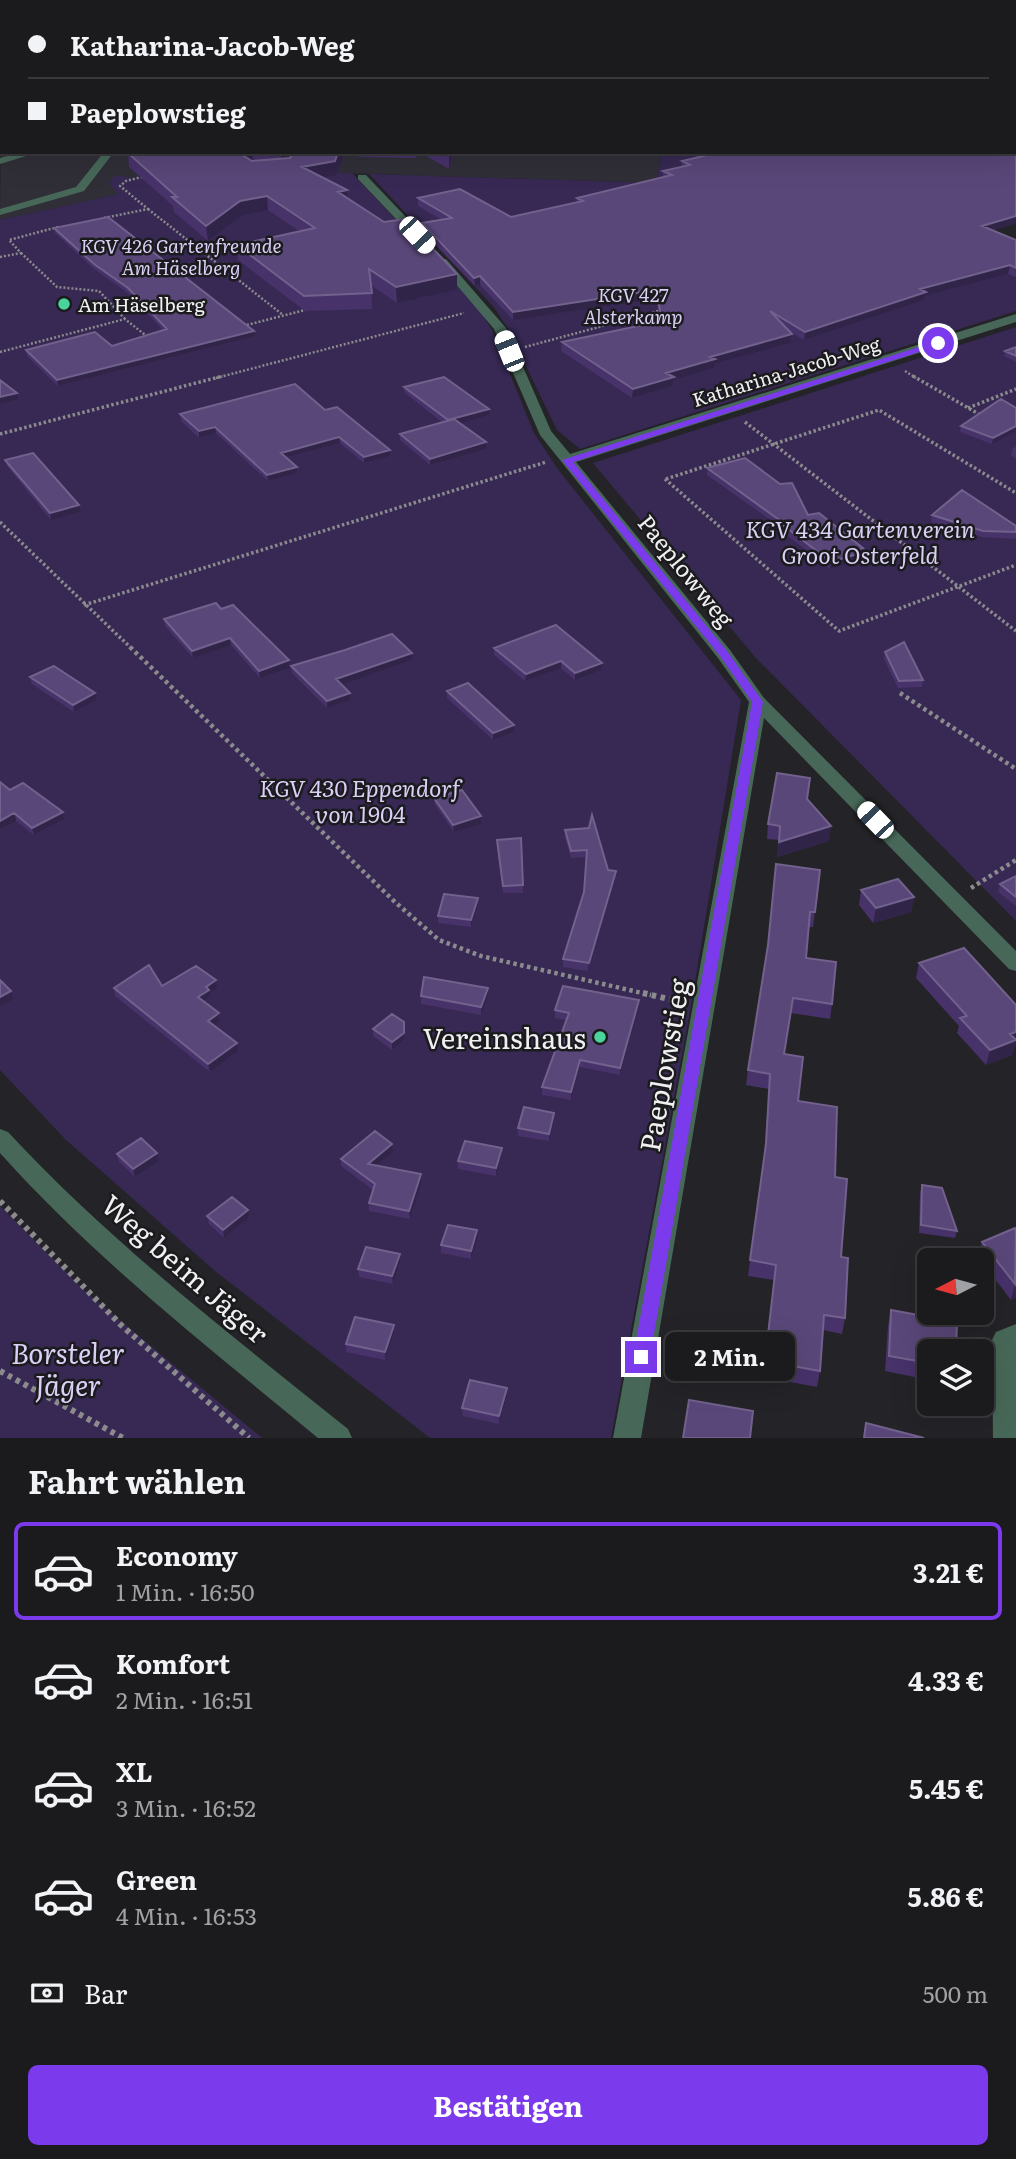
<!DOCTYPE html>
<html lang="de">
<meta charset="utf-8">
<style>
:root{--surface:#1b1a1d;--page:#28272a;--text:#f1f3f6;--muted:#a0a1a4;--line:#39383b;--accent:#7c3aed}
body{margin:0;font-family:Literata,serif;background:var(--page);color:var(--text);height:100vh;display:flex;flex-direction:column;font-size:26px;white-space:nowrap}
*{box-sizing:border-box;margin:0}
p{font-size:23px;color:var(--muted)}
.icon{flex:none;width:38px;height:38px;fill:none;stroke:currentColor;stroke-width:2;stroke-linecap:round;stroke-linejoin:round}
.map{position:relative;height:1438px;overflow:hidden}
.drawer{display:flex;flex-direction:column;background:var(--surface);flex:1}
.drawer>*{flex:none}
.banner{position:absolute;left:0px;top:0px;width:1017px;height:154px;box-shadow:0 7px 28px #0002,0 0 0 2px var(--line);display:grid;align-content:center;height:154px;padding:0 28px;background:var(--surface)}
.needle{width:46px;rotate:264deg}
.fabs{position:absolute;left:917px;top:1248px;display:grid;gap:14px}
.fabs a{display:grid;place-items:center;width:77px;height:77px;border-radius:10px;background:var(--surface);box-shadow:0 7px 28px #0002,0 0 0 2px var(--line);font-size:35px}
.end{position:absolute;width:32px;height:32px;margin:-16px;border:9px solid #7c3aed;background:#fff;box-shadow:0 0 0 4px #fff}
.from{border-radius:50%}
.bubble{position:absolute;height:49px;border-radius:10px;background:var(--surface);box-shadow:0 7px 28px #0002,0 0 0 2px var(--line);font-size:23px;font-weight:700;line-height:49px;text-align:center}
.car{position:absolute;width:21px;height:42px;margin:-21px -10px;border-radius:9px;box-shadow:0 0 5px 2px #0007;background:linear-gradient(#fff 24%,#345 0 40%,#fff 0 76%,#345 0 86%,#fff 0)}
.banner b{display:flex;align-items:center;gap:24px;height:66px;font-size:26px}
.banner b+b{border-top:2px solid var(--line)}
.banner i{width:18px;height:18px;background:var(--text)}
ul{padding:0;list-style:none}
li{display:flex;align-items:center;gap:21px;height:98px;margin:0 14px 10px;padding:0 14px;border:4px solid transparent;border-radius:10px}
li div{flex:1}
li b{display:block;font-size:26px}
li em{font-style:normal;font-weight:700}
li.active{border-color:var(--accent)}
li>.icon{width:63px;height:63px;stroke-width:1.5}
h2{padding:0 28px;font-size:32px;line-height:84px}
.pay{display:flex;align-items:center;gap:18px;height:77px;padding:0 28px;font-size:26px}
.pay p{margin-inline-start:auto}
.button{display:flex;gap:14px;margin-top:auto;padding:14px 28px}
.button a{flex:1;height:80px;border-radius:10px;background:var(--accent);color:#fff;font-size:28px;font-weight:700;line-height:80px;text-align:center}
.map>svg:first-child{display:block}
</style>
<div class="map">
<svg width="1016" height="1438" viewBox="0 0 1016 1438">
<rect width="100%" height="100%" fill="#242327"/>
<!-- built -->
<path fill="#302e37" d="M2,34V152H662L656,183L274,171L216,162L125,179L120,194L0,220Z"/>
<!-- green -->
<path fill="#372953" d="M662,152H791L1016,244V311L580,449L557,430L507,327L493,306L369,174L656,183Z
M216,162L274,171L352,173L477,306L492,330L534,433L557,468L741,700L692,1000L611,1438H430L215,1271L66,1140L0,1070V220L119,194L109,184L115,175L132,178Z
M1016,327V921L755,657L593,463Z
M0,1206L87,1293L262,1438H0Z"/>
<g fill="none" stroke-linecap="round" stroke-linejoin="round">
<!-- path-far3 -->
<path stroke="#8b8b8e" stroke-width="2.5" stroke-dasharray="2 2" stroke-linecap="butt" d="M148,209L283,315
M104,218L148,209L120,186L126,181L146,176
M21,253L57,287L99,291L125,319
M0,257L21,253L9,240L58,227
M243,326L309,309
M525,347L662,310
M0,352L125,319L149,338
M905,371L916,378
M216,378L464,313"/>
<!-- path-far2 -->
<path stroke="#8b8b8e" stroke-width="3.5" stroke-dasharray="2.5 2.5" stroke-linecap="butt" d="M913,376L982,416
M968,408L1016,389
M745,422L1016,631
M0,434L223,376
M665,479L839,631L1016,565
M666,479L879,410L1016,493
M0,522L131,648
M84,605L546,462"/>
<!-- path-far1 -->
<path stroke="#8b8b8e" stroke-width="4.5" stroke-dasharray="3.5 3.5" stroke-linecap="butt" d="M130,647L395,902L439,940L481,956L651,995
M900,693L1016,769
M971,888L1016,860"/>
<!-- path -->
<path stroke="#8b8b8e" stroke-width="6" stroke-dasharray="4.5 4.5" stroke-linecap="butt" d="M643,993L681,1002
M0,1201L120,1324L249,1438
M0,1371L123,1438"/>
<!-- minor -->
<path fill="#476858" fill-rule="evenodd" d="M1015,10H1016V14H1015Z
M0,21H2V25H0Z
M0,44L2,45V50H0Z
M0,71H2V77H0Z
M2,140V147H0V141Z
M22,152H39L0,164V158Z
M104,152H114L84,191L0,215V209L76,187Z
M358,175H366L422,234V238H414L358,179Z
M438,259H446L506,328L551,431L570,454L1016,314V322L576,462L730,650L764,698L1016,951V971L1009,969L764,718L641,1438H613L749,702L718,658L540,435L494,329L438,263Z
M0,1129L8,1132C111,1243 230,1334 348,1429L352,1438H318C208,1347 96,1260 0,1153Z
M1016,1324V1438H993L992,1340L996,1332Z"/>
<!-- major -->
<path fill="#65ac8b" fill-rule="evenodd" d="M850,0L868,2H852Z
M895,0L913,2H897Z
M1015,27H1016V31H1015Z"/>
</g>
<!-- wall -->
<path fill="#47326a" d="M0,0H842L851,2H2V19L0,18Z
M937,0H1016L1015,2H949Z
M128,152H287L283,158H290L293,152H345L336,175L322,177L347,190V198L457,274V290L397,303L371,285L372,309L305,311L238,260L237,245L299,231L268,210L241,216L208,241L174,212L173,206L129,167Z
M359,152H417L416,158L359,157Z
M419,152H454L449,169Z
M705,152H1015L993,231L1016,240V277L1008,274L925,296L924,300L804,340L789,331L792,334L791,343L714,364V368L673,380V386L632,398L561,351L562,342L660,322L656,299L513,320L480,285L475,286L422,231V223L442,220L418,206V198L511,217L577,202V198L663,177V171L681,167L682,161L710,155Z
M54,228L254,331L255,336L58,386L27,356L26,350L112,346L163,330L128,293L94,269L55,233Z
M1016,347V362L1004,356L1005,351Z
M404,387L489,415L460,423L486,442V449L430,465L400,440V434L442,422L405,393Z
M1016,408L992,444L960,432L961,426Z
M325,410L390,450V456L364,463L340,443L286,458L297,473L268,481L216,433L199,438L181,421L180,414Z
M1016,446V459L1011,456L1012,450Z
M5,460L80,512L51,520L7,466Z
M707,468L808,515L862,554L861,555L860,560L830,569L779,529V526L707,475Z
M932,515L1016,526V539L982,537L931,522Z
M221,609L290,668L260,678L231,645L193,658L165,626L164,619Z
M494,648L602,663V670L575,680L561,668L525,681L494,655Z
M885,652L923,680L922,687L898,688L884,659Z
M412,653V660L342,684L350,693V700L327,708L292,673L291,666Z
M30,677L96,700L74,712L32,684Z
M447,691L514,725V732L493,740L447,698Z
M10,790L63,812L64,819L34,835L16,821Z
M434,798L481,816V824L454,832L435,805Z
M807,799L829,841L777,857L779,840L767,839L768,824Z
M565,830L615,878L588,971L563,967V959L584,892L586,857L571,858L565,838Z
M521,838L523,893H503L497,840Z
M820,870L813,927H808L806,958L832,1004L830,1019L791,1013L784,1054L798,1101L835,1177L841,1257L845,1318L842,1334L823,1330L820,1371L817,1387L763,1377L774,1280L748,1276L764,1156L769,1089L746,1085L748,1070Z
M1016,876V906L998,892L1000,884Z
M861,890L914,897L911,912L873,923L859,905Z
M478,898V906L471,927L438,923V916Z
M919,963L1014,1047L1012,1055L986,1065L957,1033L959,1026L916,978Z
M162,986L217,988L210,993V997L204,1002L219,1013L220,1021L214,1025L238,1051L210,1072L115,996L114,988Z
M421,996H488L481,1015L421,1004Z
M639,1007L620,1075L580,1067L571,1100L542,1095V1087L566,1020L555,1018V1010Z
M373,1029L404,1040L392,1050L373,1036Z
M554,1121L549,1141L518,1136V1128Z
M392,1144L393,1152L376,1166L422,1182L410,1219L369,1211V1203L373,1190L341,1166V1159Z
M502,1148V1156L496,1176L458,1169V1161Z
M157,1153L159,1161L135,1177L119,1162L117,1154Z
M922,1185L957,1231L955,1238L919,1233L920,1193Z
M207,1216L249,1218L224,1238L209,1224Z
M1015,1228L1016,1298L1011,1300L982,1262V1260H980L978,1257L982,1242Z
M478,1238L471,1259L441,1253V1245Z
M400,1254V1262L393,1284L359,1277L358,1269Z
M891,1310L929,1351V1380L885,1371L888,1326Z
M394,1325V1333L385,1360L346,1352V1344Z
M507,1396L499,1424L463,1416L462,1408Z"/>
<!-- shaded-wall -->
<path fill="#312449" d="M981,0H1016V3L1015,2H980Z
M249,152H252L253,163L244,156Z
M281,152H287L281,161Z
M338,152H345L336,175L302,181V167Z
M450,152H454L449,169V155Z
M347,190L348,204L338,192Z
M267,196L268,210L241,216L208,241L206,226L240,201Z
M1016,216V224L980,234L982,226Z
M1010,265L1008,274L925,296L924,300L804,340L805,332L920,289Z
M457,274V290L397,303L396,287Z
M480,276V285L475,286L474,278Z
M656,290V299L513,320V312Z
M254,331L255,336L58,386L57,380Z
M792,334L791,343L714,364V368L673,380V386L632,398L633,389L666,373L710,357Z
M17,393L18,399L0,403V397Z
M489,409V415L448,427V420Z
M1016,426V431L992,444L993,438Z
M215,427L216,433L199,438V431Z
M339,437L340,443L281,459V453Z
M486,442V449L430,465V459Z
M390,450V456L364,463V457Z
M297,467V473L268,481L267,475Z
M79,505L80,512L51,520L50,513Z
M863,548L860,560L830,569L831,562Z
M230,638L231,645L193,658L192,651Z
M412,653V660L337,686L336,679Z
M289,660L290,668L260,678L259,671Z
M561,661V668L525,681L526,674Z
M602,663V670L575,680V673Z
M95,693L96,700L74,712L73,705Z
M350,693V700L327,708V701Z
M514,725V732L493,740V733Z
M63,812L64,819L34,835L32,828Z
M14,813L16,821L0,829V821Z
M481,816V824L454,832L453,825Z
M831,826L829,841L777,857L779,842Z
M616,871L615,878L588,971L589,963Z
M914,897L911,912L873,923L876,908Z
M478,898V906L471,927V920Z
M216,980L217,988L210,993V997L199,1005L198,997L206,987Z
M488,988V996L481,1015V1007Z
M11,991L13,999L0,1006V997Z
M639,1000V1007L620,1075V1068Z
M219,1013L220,1021L209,1029L208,1021Z
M404,1030V1040L392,1050V1042Z
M1016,1032V1046L1014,1047L1012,1055L986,1065L990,1050L1010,1034Z
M237,1043L238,1051L210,1072L208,1064Z
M580,1060V1067L571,1100V1092Z
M554,1113V1121L549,1141V1134Z
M392,1144L393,1152L368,1172V1164Z
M502,1148V1156L496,1176V1168Z
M157,1153L159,1161L135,1177L133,1169Z
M421,1174L422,1182L410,1219L409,1211Z
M248,1210L249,1218L224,1238L223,1230Z
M477,1230L478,1238L471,1259V1251Z
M400,1254V1262L393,1284L392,1276Z
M1015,1284L1016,1298L1011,1300Z
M394,1325V1333L385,1360V1352Z
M507,1388V1396L499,1424V1416Z"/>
<!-- building -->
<path fill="#594779" stroke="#71618c" stroke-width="2" d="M0,0H371V2H2V9L0,8Z
M376,0H842L851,2H677L671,1L666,2H382Z
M1015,32H1016V216L982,226L1016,240V268L1010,265L920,289L926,292L805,332L770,311L792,334L710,357L715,359L666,373L674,377L633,389L562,342L662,321L656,290L513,312L480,276L474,278L422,223L452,218L418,198L460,189L511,217L583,201L577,198L672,175L663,171L690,165L682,161L720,152H1015Z
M128,152H249L244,156L252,161L290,158L293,152H338L335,161L302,167L347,190L338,192L384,222L405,219L457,274L396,287L369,269L372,293L304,296L237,245L315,228L267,196L240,201L206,226L172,197H177L128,153Z
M108,217L254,331L57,380L26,350L95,332L112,346L167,329L128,288L94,264L54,228Z
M1016,347V356L1005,351Z
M444,377L489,409L448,420L404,387Z
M0,380L17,393L0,397Z
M295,384L325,410L337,407L390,450L364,457L339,437L281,453L297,467L267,475L215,427L199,431L180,414Z
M1001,399L1016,408V426L993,438L961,426Z
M454,419L486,442L430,459L400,434Z
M33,453L79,505L50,513L5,460Z
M745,458L780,484L792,483L808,515L819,513L863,548L856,550L861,553L831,562L779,522H782L707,468Z
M962,490L1016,526V532L983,531L932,515Z
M216,603L221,609L233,605L289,660L259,671L230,638L192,651L164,619Z
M556,625L602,663L575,673L561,661L526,674L494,648Z
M392,634L412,653L336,679L350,693L327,701L291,666L345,650Z
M904,642L923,680L899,681L885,652Z
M54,666L95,693L73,705L30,677Z
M468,683L514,725L493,733L447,691Z
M777,773L810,778L807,799L831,826L779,842L780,826L768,824Z
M0,782L10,790L23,783L63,812L32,828L14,813L0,821Z
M462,790L481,816L453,825L434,798Z
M592,815L608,870L616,871L589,963L563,959L584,892L587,850L571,851L565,830L589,828Z
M521,838L523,885L503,886L497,840Z
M776,864L820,870L815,912H810L806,958L836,962L832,1004L793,998L784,1054L803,1057L798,1101L837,1107L835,1177L847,1179L841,1257L848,1258L845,1318L824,1315L820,1371L765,1361L776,1265L750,1260L766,1144L770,1074L748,1070L768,945Z
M1016,876V897L1000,884Z
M898,879L914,897L876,908L861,890Z
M444,894L478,898L471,920L438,916Z
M964,948L1016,1005V1032L1010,1034L1016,1040L990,1050L960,1018L967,1016L919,963Z
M149,965L162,986L196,966L216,980L206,987L209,990L198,997L219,1013L208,1021L237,1043L208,1064L114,988Z
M424,977L488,988L481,1007L421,996Z
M0,980L11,991L0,997Z
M563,986L639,1000L620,1068L580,1060L571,1092L542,1087L569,1013L555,1010Z
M392,1014L404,1022V1033L392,1042L373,1029Z
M524,1107L554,1113L549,1134L518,1128Z
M375,1131L392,1144L368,1164L421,1174L409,1211L369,1203L375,1184L341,1159Z
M141,1138L157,1153L133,1169L117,1154Z
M465,1141L502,1148L496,1168L458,1161Z
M922,1185L942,1188L957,1231L921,1225Z
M232,1197L248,1210L223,1230L207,1216Z
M448,1225L477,1230L471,1251L441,1245Z
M1015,1228L1016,1229L1015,1284L982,1242Z
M366,1247L400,1254L392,1276L358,1269Z
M891,1310L957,1322L956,1351H929V1363L889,1356Z
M355,1317L394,1325L385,1352L346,1344Z
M470,1380L507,1388L499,1416L462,1408Z
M689,1400L753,1411L750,1438H683Z
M866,1423L924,1438H864Z"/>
<!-- route -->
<path fill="#7c3aed" d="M938,341L941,345L573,462L727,651L763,702L650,1357L641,1365L633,1357L752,702L720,656L562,460Z"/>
<!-- markers -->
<g fill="#4ad49c" stroke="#1b1a1d" stroke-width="2.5">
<circle cx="64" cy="304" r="7"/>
<circle cx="600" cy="1037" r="7"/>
</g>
<g text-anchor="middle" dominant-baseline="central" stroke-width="5" stroke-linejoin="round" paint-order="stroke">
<!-- far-park labels -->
<g font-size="19" font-style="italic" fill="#dad0f6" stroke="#1b1a1d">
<text x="181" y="245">KGV 426 Gartenfreunde<tspan x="181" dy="22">Am Häselberg</tspan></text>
<text x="633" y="294">KGV 427<tspan x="633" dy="22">Alsterkamp</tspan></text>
</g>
<!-- far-poi labels -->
<g font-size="19" fill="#f0f0f2" stroke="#1b1a1d" text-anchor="start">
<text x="78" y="304">Am Häselberg</text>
</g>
<!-- far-street labels -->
<g font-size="19" fill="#f0f0f2" stroke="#1b1a1d">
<text transform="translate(786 371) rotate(-17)">Katharina-Jacob-Weg</text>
</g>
<!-- park labels -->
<g font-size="23" font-style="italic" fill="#dad0f6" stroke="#1b1a1d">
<text x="860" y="528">KGV 434 Gartenverein<tspan x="860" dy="26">Groot Osterfeld</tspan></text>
<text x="360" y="787">KGV 430 Eppendorf<tspan x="360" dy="26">von 1904</tspan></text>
</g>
<!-- street labels -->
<g font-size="23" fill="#f0f0f2" stroke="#1b1a1d">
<text transform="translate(687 570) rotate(51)">Paeplowweg</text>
</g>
<!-- near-poi labels -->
<g font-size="28" fill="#f0f0f2" stroke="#1b1a1d" text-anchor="end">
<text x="586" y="1037">Vereinshaus</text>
</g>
<!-- near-street labels -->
<g font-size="28" fill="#f0f0f2" stroke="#1b1a1d">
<text transform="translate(663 1065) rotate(-80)">Paeplowstieg</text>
<text transform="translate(186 1268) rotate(41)">Weg beim Jäger</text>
</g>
<!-- near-park labels -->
<g font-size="28" font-style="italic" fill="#dad0f6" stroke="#1b1a1d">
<text x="68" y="1352">Borsteler<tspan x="68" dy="32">Jäger</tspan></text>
</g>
</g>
</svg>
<div class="fabs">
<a><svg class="needle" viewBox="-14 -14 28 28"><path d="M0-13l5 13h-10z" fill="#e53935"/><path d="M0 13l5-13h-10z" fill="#a0a1a4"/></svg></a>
<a><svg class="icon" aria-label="layers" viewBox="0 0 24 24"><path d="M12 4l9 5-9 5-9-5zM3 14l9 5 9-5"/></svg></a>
</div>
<i class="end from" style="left:938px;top:343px"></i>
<i class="end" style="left:641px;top:1357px"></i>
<div class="bubble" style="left:665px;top:1332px;width:130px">2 Min.</div>
<i class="car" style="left:417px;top:235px;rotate:137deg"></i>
<i class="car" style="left:509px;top:351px;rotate:338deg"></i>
<i class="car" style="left:875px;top:820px;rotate:316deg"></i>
<div class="banner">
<b><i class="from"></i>Katharina-Jacob-Weg</b>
<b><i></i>Paeplowstieg</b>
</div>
</div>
<section class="drawer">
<h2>Fahrt wählen</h2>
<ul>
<li class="active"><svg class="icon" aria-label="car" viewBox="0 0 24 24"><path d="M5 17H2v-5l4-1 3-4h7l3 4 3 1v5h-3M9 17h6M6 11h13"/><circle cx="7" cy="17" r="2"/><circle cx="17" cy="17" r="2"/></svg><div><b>Economy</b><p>1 Min. · 16:50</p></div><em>3.21 €</em></li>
<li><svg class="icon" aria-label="car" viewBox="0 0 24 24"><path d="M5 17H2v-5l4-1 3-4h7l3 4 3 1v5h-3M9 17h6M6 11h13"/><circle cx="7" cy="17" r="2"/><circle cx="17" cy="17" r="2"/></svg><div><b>Komfort</b><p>2 Min. · 16:51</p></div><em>4.33 €</em></li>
<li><svg class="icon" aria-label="car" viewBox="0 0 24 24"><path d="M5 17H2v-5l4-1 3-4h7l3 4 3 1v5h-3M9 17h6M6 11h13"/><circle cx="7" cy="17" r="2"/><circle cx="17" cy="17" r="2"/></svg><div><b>XL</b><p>3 Min. · 16:52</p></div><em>5.45 €</em></li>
<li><svg class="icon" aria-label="car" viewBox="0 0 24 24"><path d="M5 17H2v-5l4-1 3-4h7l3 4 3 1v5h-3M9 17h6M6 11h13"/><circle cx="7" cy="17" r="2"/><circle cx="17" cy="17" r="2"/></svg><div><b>Green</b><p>4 Min. · 16:53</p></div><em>5.86 €</em></li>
</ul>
<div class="pay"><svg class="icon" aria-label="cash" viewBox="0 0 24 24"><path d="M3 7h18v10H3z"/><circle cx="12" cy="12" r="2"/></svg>Bar<p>500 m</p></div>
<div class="button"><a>Bestätigen</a></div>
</section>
